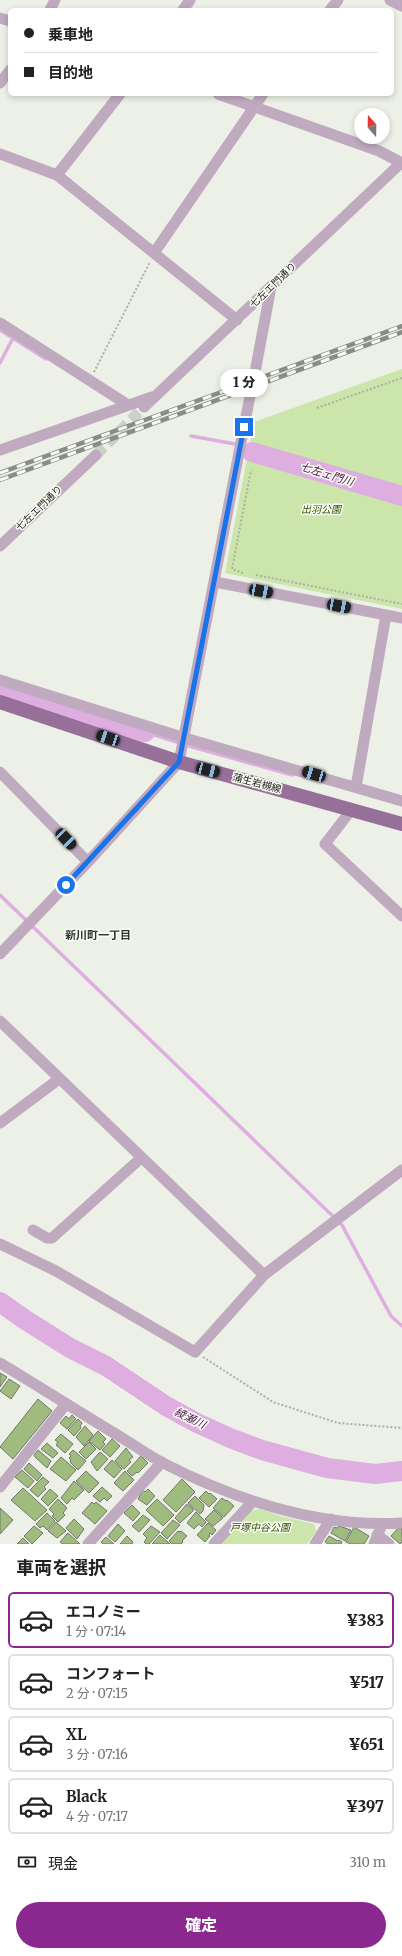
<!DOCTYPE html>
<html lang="ja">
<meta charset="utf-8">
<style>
:root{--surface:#fff;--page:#f2f2f2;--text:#222;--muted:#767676;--line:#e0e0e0;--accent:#8a2890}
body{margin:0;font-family:Merriweather,"Noto Sans JP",serif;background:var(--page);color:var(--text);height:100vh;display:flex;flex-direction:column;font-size:15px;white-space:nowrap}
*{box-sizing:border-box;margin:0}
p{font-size:13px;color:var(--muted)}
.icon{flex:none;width:22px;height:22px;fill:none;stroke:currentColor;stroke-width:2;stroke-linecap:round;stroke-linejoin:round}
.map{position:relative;height:1544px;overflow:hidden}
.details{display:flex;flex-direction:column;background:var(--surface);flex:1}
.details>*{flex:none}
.top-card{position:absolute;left:8px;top:8px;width:386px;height:88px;border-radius:6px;box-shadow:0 2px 6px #0003;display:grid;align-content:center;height:88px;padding:0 16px;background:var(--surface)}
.needle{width:26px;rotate:340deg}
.fabs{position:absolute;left:354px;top:108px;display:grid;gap:8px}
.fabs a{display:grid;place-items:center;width:36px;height:36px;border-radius:50%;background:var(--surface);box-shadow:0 2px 6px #0003;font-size:20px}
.end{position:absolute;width:18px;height:18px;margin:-9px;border:5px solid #1a73e8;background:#fff;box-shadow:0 0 0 2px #fff}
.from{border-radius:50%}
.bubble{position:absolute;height:28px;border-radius:14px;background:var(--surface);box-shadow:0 2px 6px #0003;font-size:13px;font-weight:800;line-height:28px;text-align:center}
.car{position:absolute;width:12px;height:24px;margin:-12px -6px;border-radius:5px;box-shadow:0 0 3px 1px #0007;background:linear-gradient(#222 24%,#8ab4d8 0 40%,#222 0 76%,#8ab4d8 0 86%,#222 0)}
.top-card b{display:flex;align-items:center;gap:14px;height:38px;font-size:15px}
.top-card b+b{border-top:1px solid var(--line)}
.top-card i{width:10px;height:10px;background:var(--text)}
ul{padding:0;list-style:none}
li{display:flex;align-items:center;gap:12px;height:56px;margin:0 8px 6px;padding:0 8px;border:2px solid var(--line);border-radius:6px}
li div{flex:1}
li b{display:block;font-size:15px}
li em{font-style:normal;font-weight:800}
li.on{border-color:var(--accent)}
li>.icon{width:36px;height:36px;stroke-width:1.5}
h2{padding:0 16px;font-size:18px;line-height:48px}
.pay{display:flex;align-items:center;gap:10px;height:44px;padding:0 16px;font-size:15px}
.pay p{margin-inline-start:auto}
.primary-button{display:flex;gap:8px;margin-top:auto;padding:8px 16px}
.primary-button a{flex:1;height:46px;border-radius:24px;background:var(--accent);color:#fff;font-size:16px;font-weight:800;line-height:46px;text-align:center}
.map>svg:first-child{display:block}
</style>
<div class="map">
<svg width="402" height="1544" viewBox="0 0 402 1544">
<rect width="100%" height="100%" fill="#ecf0e6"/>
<!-- green -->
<path fill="#cbe5ab" d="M402,369V609L225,573L254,422Z
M260,1509L284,1517L314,1524L316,1531L307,1544H221L251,1511Z"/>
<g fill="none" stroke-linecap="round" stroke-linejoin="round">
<!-- stream -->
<path stroke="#dfaee1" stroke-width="3.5" d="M0,330L46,359
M0,363L13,338
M191,436L235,444L252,452
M145,732L180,743
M189,746L292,775
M0,895L342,1225L391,1316L402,1326"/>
<!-- river -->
<path stroke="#dfaee1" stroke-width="20" d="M252,452L402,496
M0,689L107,723L145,732
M0,1302L24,1319L70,1348L106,1366L166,1406L197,1423L230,1438L262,1450L327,1468L375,1474L402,1471"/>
</g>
<!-- building -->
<path fill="#a0bb7e" stroke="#73776e" d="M0,1373L7,1377L0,1387Z
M9,1379L20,1386L11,1399L0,1391Z
M38,1399L52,1411L13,1459L0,1447Z
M72,1415L76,1419L67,1429L60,1423L66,1416L69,1419Z
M78,1419L82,1423L80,1426L81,1428L74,1436L68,1430Z
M85,1426L93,1435L84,1446L76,1437Z
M98,1431L106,1439L103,1442L105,1444L100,1450L89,1441Z
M61,1434L73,1444L65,1453L56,1445L58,1442L55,1440Z
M112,1439L120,1446L110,1457L102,1450Z
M89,1442L96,1449L86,1459L79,1452Z
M47,1443L58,1453L53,1458L41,1449Z
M126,1448L133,1457L129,1460L131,1462L124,1469L115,1461Z
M38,1450L51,1461L47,1468L35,1457L34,1455Z
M73,1450L86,1461L78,1470L70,1462L71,1460L69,1458L71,1456L69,1454Z
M100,1452L108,1459L97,1471L91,1462Z
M141,1456L148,1463L138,1473L137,1472L132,1476L127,1471Z
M61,1457L76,1470L66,1481L50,1469Z
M112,1460L122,1469L114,1478L104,1469Z
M29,1463L42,1475L37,1481L24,1469Z
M22,1470L34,1481L28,1488L15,1477Z
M86,1471L99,1483L89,1493L76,1481Z
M125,1471L134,1480L123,1491L114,1483Z
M43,1477L49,1482L44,1487L46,1489L38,1497L30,1490Z
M182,1479L195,1492L176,1512L163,1500Z
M74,1481L84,1490L74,1500L72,1498L67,1504L61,1498Z
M102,1487L112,1496L107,1501L104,1498L100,1502L93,1496Z
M23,1488L47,1510L35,1521L11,1500Z
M50,1489L58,1496L48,1506L41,1499Z
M148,1489L155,1496L147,1505L138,1499L143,1490L145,1492Z
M206,1491L209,1494L210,1493L217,1499L209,1507L199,1498Z
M195,1496L204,1505L203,1511L200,1514L188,1503Z
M222,1498L226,1501L227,1500L234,1506L224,1517L213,1508Z
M58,1499L67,1508L63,1513L65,1515L58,1522L52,1516L54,1514L49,1509Z
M157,1499L174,1515L163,1526L146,1510Z
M92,1502L94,1504L96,1502L107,1511L95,1524L82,1513Z
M187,1504L193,1509V1511L180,1523L175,1518Z
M132,1505L140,1513L133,1521L124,1513Z
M0,1508L13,1520L0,1534Z
M214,1510L223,1518L213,1526L205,1519Z
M196,1512L206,1522L202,1527L199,1524L194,1529L187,1523Z
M47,1513L55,1521L47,1530L43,1526L40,1528L36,1524Z
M143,1515L150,1520L139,1532L132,1526Z
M74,1519L84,1529L77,1539L66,1528Z
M173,1520L180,1525L167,1539L161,1533Z
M56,1522L66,1531L57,1538L48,1531Z
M208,1523L216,1530L212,1535L210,1533L209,1535L210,1536L205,1542L197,1535Z
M118,1524L125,1531L115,1542L108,1536Z
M34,1526L43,1533L32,1544L24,1536Z
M151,1526L160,1532L149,1544H146L144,1542L147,1538L143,1534Z
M339,1526L351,1530L345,1541L331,1533L334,1527L337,1528Z
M354,1527L369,1536L364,1544H351L346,1542Z
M402,1527V1542L400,1544L391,1536L398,1528L400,1529Z
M178,1531L180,1532L181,1531L187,1536L182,1541L183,1542L181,1544H172L169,1541Z
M68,1533L80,1544H63L60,1542Z
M160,1535L170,1544H152Z
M127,1536L133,1542L132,1544H120Z
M329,1536L338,1541L339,1540L342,1542L341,1544H328L325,1542Z
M106,1537L114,1544H103L101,1542Z
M23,1538L29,1544H17Z"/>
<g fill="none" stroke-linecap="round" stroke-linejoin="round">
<!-- minor-tunnel -->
<path stroke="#cdd0c7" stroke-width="11" stroke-dasharray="11 5.5" stroke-linecap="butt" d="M250,396L256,367
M96,455L144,407"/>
<!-- path -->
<path stroke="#adb0a8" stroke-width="2" stroke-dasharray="2 2" stroke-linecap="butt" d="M94,372L150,262
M317,408L402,378
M243,573L232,569L251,470
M256,575L402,604
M203,1357L273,1402L338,1423L402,1428"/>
<!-- minor -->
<path stroke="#c0aac0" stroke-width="11" d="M390,0L402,6
M50,10L55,0
M183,10L190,0
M330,10L338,0
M0,18L10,21
M0,83L10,70
M218,94L379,151L402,163
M0,154L57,175L237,320
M57,175L120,94
M154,253L263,94
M0,323L128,405
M256,367L271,287
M144,407L402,162
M0,450L152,397
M0,546L96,455
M215,582L402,618
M0,680L185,738L402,801
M0,772L88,862
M356,787L386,615
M352,809L325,844L402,916
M0,954L88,862L179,762L250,396
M0,1021L264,1275
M0,1123L59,1079
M33,1230L47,1238H52L141,1158
M0,1244L56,1271L195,1352L264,1275L402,1170
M0,1363C40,1387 79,1412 119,1436C134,1445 148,1455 163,1463C236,1500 320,1528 402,1523
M0,1487L66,1404
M377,1535L389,1544
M88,1544L162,1462
M214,1544L253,1501
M315,1544L331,1519
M374,1544L382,1524"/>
<!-- major -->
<path stroke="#977099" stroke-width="14" d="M0,702L179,762L402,824"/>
<defs>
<path id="rail" d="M0,473L402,326
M0,480L402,332"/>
</defs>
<!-- rail casing -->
<use href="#rail" stroke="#8a8d86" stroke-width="4.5"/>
<!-- rail -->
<use href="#rail" stroke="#f9fef3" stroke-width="3" stroke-dasharray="9" stroke-linecap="butt"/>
</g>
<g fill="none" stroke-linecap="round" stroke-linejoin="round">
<!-- route -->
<path stroke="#1a73e8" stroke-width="5" d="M66,885L179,762L244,427"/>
</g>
<g text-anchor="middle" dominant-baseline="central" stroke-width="3" stroke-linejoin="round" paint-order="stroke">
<!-- street labels -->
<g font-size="10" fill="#1b1c19" stroke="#f9fef3">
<text transform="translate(273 285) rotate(-44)">七左エ門通り</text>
<text transform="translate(39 508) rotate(-44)">七左エ門通り</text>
<text transform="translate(257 783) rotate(15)">蒲生岩槻線</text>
</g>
<!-- park labels -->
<g font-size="10" font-style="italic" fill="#334a04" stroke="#f9fef3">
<text x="321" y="509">出羽公園</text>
<text x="260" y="1527">戸塚中谷公園</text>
</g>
<!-- water labels -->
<g font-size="11" font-style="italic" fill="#4a0f4d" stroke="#f9fef3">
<text transform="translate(327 474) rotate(17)">七左ェ門川</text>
<text transform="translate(190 1418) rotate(26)">綾瀬川</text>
</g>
<!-- neighbourhood labels -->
<g font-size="11" font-weight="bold" fill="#2f332b" stroke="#f9fef3">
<text x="98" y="935">新川町一丁目</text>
</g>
</g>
</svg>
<div class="fabs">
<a><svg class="needle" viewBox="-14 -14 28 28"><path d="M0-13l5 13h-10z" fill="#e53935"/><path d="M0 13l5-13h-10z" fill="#767676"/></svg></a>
</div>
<i class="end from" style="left:66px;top:885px"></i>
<i class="end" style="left:244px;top:427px"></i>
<div class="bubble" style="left:220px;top:369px;width:48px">1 分</div>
<i class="car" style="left:261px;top:591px;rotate:101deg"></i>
<i class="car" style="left:339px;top:606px;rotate:101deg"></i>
<i class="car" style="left:108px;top:738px;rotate:288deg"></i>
<i class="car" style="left:208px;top:770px;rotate:105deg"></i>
<i class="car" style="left:314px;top:774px;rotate:287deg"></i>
<i class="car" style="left:66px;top:839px;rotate:136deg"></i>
<div class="top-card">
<b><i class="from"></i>乗車地</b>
<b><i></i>目的地</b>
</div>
</div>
<section class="details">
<h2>車両を選択</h2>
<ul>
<li class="on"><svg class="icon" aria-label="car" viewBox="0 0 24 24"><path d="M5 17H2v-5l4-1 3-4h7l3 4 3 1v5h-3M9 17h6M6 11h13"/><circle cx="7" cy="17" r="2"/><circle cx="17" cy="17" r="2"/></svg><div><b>エコノミー</b><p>1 分 · 07:14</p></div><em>¥383</em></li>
<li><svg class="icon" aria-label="car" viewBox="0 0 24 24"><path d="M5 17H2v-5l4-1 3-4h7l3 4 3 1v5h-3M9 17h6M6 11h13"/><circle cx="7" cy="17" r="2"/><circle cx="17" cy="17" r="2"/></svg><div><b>コンフォート</b><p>2 分 · 07:15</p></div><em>¥517</em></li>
<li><svg class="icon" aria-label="car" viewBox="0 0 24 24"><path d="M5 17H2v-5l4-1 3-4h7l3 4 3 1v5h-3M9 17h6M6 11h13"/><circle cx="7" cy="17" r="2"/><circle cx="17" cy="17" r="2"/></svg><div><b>XL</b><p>3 分 · 07:16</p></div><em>¥651</em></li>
<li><svg class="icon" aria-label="car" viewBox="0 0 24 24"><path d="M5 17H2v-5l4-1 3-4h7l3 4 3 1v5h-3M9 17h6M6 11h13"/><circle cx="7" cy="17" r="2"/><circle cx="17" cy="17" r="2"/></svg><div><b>Black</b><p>4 分 · 07:17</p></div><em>¥397</em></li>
</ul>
<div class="pay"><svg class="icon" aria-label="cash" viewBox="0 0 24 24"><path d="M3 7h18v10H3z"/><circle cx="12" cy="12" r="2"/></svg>現金<p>310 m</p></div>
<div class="primary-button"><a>確定</a></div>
</section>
